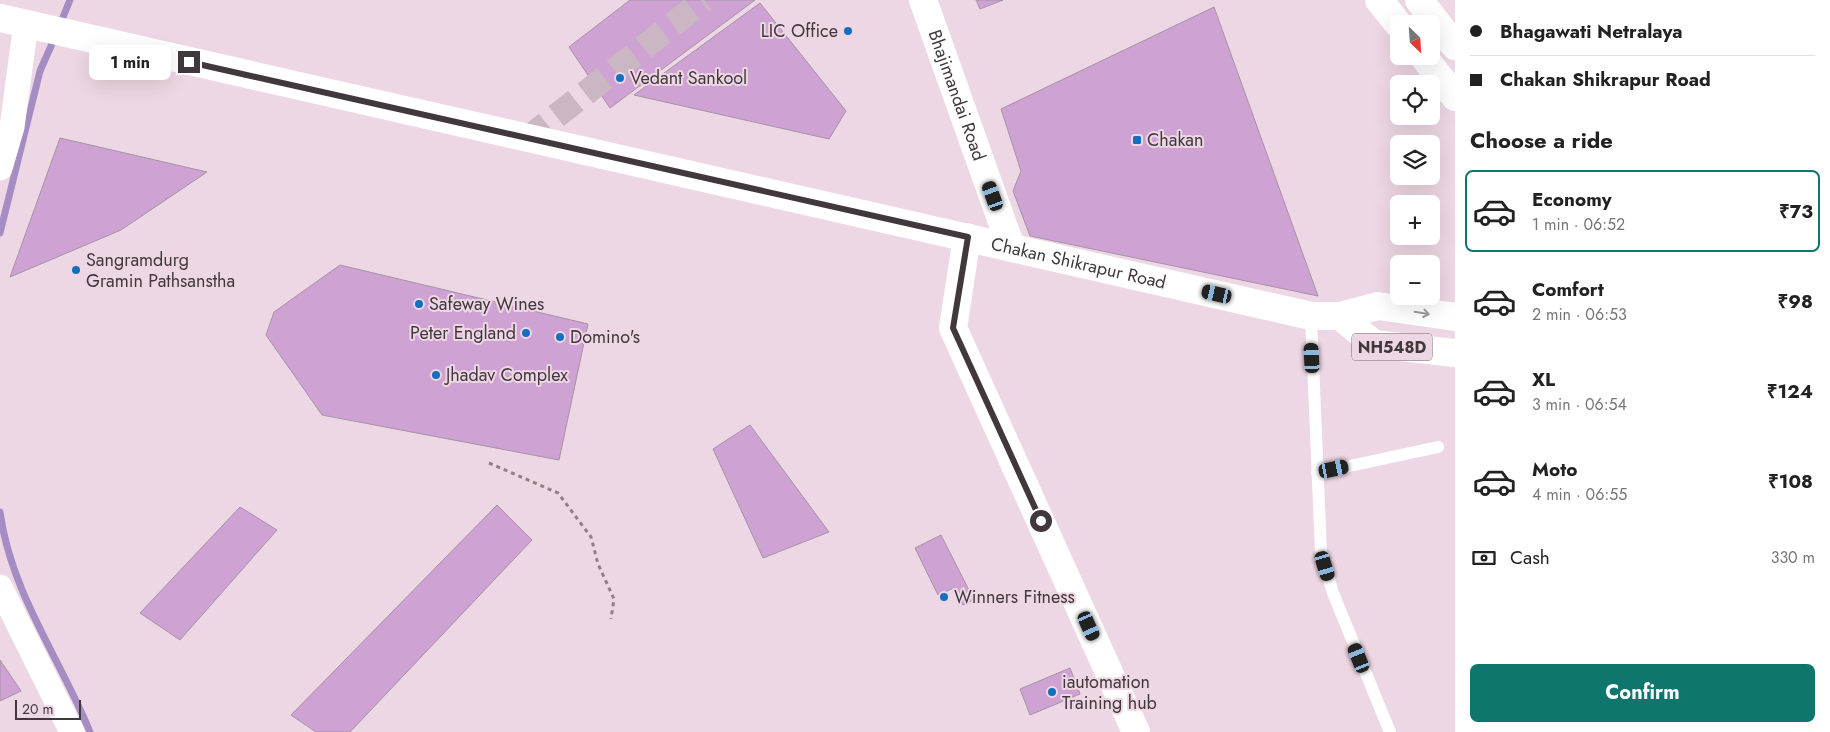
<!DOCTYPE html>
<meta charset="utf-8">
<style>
:root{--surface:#fff;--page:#f6f6f6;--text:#222;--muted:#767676;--line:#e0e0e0;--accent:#0f766e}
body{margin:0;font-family:Jost,sans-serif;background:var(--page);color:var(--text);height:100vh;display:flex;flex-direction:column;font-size:19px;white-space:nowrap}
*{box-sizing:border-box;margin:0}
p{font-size:16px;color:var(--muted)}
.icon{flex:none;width:28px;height:28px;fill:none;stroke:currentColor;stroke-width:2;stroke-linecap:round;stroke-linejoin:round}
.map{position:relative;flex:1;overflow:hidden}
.sheet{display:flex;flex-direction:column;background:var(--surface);width:375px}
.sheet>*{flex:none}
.guide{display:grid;align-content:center;height:110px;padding:0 15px;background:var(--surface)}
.needle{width:32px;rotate:155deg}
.buttons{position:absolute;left:1390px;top:15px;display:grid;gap:10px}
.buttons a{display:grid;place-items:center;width:50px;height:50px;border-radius:8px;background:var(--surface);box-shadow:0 5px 20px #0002;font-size:25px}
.scale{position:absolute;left:15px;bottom:12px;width:66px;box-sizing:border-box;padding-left:5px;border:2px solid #41383d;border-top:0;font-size:14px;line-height:18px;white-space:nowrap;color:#41383d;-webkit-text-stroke:4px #eed7e4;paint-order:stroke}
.end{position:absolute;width:22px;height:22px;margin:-11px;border:6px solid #41383d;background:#fff;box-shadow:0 0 0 2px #fff}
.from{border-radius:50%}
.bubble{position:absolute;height:35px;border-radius:8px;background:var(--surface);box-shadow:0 5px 20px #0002;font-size:16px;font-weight:700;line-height:35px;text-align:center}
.car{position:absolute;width:15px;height:30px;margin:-15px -8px;border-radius:6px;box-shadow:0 0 4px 1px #0007;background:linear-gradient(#222 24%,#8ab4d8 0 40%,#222 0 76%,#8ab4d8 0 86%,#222 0)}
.guide b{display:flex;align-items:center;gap:18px;height:48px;font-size:19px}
.guide b+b{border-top:1px solid var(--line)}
.guide i{width:12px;height:12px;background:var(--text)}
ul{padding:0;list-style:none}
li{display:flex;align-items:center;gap:15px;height:82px;margin:0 10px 8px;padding:0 5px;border:2px solid transparent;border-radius:8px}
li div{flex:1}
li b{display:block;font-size:19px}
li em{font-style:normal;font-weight:700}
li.current{border-color:var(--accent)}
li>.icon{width:45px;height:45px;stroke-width:1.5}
h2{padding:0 15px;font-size:22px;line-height:60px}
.pay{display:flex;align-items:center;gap:12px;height:55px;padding:0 15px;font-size:19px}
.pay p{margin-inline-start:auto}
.action{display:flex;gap:10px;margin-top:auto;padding:10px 15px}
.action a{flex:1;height:58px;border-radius:8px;background:var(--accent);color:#fff;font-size:20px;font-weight:700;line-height:58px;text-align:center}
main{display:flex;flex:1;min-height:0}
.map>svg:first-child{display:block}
</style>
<main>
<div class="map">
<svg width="1455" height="732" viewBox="0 0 1455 732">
<rect width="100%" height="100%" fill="#eed7e4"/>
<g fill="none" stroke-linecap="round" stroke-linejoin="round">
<!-- stream -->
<path stroke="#a58cc3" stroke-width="7" d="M59,27L70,0
M0,233L40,71L55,37
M0,512C11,593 60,658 90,732"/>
</g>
<!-- building -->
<path fill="#cea2d2" stroke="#a494a6" d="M630,0H755L610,108L569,47Z
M976,0H1003L980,9Z
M760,3L846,111L829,139L634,95Z
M1214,7L1318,296L1030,236L1013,191L1021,171L1001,109Z
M60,138L207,172L121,230L10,277Z
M340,265L588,324L559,460L322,415L266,335L274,312Z
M750,425L829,532L763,558L713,449Z
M497,505L532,540L350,732H316L291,715Z
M240,507L277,530L180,640L140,613Z
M941,535L974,600L963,605L954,588L938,595L915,548Z
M0,660L21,691L0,701Z
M1070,668L1080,694L1030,715L1020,689Z"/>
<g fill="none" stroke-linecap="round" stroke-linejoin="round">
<!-- minor-tunnel -->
<path stroke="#cbb7c3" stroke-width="25" stroke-dasharray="25 12" stroke-linecap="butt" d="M527,139L704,0"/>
<!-- path -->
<path stroke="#8f8088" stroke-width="3" stroke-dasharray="4 4" stroke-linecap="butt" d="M489,463L558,493L591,537L598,564L614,599L611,619"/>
<!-- service -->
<path stroke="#fff" stroke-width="12" d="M1311,316L1321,552L1333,593L1390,732
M1317,473L1438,447"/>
<!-- minor -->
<path stroke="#fff" stroke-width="25" d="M0,168L12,127L26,24
M0,587L72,732"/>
<!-- secondary -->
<g stroke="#fff" stroke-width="28">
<path id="s1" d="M923,0L1011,247"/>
<path d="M967,237L953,328L1136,732"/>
</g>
<!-- trunk -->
<g stroke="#fff" stroke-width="28">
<path d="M1379,0L1399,25"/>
<path d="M1419,0L1455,46"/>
<path id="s2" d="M0,18L1311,316H1340L1378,306L1455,317"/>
<path d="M1423,56L1455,97"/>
<path d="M1340,316L1374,344L1455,353"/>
</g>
</g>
<!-- one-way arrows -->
<defs><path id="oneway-shaft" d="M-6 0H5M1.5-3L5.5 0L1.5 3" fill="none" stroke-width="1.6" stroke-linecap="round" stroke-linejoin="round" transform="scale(1.25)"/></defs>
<use stroke="#a09c9e" href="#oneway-shaft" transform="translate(1422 313) rotate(9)"/>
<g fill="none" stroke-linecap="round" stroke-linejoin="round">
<!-- route -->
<path stroke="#41383d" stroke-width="6" d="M189,62L968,237L953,328L1041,521"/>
</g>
<!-- markers -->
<g fill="#146fbc" stroke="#eed7e4" stroke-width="2">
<circle cx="848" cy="31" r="5"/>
<circle cx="620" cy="78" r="5"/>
<rect x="1132" y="135" width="10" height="10" rx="2.5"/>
<circle cx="76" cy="270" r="5"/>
<circle cx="419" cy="304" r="5"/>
<circle cx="526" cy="333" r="5"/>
<circle cx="560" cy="337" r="5"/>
<circle cx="436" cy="375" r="5"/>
<circle cx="944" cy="597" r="5"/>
<circle cx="1052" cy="692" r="5"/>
</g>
<g text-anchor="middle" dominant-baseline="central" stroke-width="4" stroke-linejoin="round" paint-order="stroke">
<!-- shield labels -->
<rect fill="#eed7e4" stroke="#75686f" stroke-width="1" x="1352" y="333.5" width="80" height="27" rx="4"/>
<g font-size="16" font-weight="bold" fill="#41383d">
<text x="1392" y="347">NH548D</text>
</g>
<!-- poi labels -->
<g font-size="18" fill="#41383d" stroke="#eed7e4" text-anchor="start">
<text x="838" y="31" text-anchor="end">LIC Office</text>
<text x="630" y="78">Vedant Sankool</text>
<text x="1147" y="140">Chakan</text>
<text x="86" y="260">Sangramdurg<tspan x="86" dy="21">Gramin Pathsanstha</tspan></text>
<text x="429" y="304">Safeway Wines</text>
<text x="516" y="333" text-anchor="end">Peter England</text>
<text x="570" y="337">Domino's</text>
<text x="446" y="375">Jhadav Complex</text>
<text x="954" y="597">Winners Fitness</text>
<text x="1062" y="682">iautomation<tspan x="1062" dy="21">Training hub</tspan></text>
</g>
<!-- street labels -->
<g font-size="18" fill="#41383d" stroke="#eed7e4">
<text stroke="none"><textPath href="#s1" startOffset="101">Bhajimandai Road</textPath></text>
<text stroke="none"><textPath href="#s2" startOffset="1106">Chakan Shikrapur Road</textPath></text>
</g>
</g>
</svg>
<div class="buttons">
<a><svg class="needle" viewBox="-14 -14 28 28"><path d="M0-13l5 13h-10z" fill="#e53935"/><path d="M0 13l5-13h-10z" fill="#767676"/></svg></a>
<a><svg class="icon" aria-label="locate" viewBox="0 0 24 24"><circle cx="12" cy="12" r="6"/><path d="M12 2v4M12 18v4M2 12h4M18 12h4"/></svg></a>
<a><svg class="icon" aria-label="layers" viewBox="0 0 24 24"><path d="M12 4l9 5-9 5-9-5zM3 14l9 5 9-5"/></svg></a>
<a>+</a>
<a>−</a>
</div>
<div class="scale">20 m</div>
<i class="end from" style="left:1041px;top:521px"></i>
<i class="end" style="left:189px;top:62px"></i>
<div class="bubble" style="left:89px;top:45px;width:82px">1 min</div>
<i class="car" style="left:993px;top:196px;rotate:340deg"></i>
<i class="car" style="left:1217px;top:294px;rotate:283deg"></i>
<i class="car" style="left:1312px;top:358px;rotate:357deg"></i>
<i class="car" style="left:1334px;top:469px;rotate:78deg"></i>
<i class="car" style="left:1325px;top:566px;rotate:163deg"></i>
<i class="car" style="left:1089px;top:626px;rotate:156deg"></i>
<i class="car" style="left:1359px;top:658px;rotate:338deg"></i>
</div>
<section class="sheet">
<div class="guide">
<b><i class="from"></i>Bhagawati Netralaya</b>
<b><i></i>Chakan Shikrapur Road</b>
</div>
<h2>Choose a ride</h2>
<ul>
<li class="current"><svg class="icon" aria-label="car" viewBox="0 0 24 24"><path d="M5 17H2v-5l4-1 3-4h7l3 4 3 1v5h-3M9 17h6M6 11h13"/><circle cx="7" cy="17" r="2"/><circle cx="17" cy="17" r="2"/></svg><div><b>Economy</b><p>1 min · 06:52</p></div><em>₹73</em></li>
<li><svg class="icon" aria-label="car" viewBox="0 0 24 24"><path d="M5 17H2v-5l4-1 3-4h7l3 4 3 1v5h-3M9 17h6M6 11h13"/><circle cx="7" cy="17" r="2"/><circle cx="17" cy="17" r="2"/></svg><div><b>Comfort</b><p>2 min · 06:53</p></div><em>₹98</em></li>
<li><svg class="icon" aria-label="car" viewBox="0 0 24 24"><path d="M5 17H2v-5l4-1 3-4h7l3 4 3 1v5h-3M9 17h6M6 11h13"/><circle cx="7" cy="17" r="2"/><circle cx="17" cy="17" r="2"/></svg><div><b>XL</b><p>3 min · 06:54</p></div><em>₹124</em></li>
<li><svg class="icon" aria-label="car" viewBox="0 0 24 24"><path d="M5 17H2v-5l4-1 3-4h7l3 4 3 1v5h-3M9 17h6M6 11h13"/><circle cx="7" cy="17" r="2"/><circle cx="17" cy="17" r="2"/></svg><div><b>Moto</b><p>4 min · 06:55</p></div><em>₹108</em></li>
</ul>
<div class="pay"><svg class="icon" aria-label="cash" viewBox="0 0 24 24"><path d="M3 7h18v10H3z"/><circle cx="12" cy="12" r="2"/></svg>Cash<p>330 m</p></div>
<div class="action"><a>Confirm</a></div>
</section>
</main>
